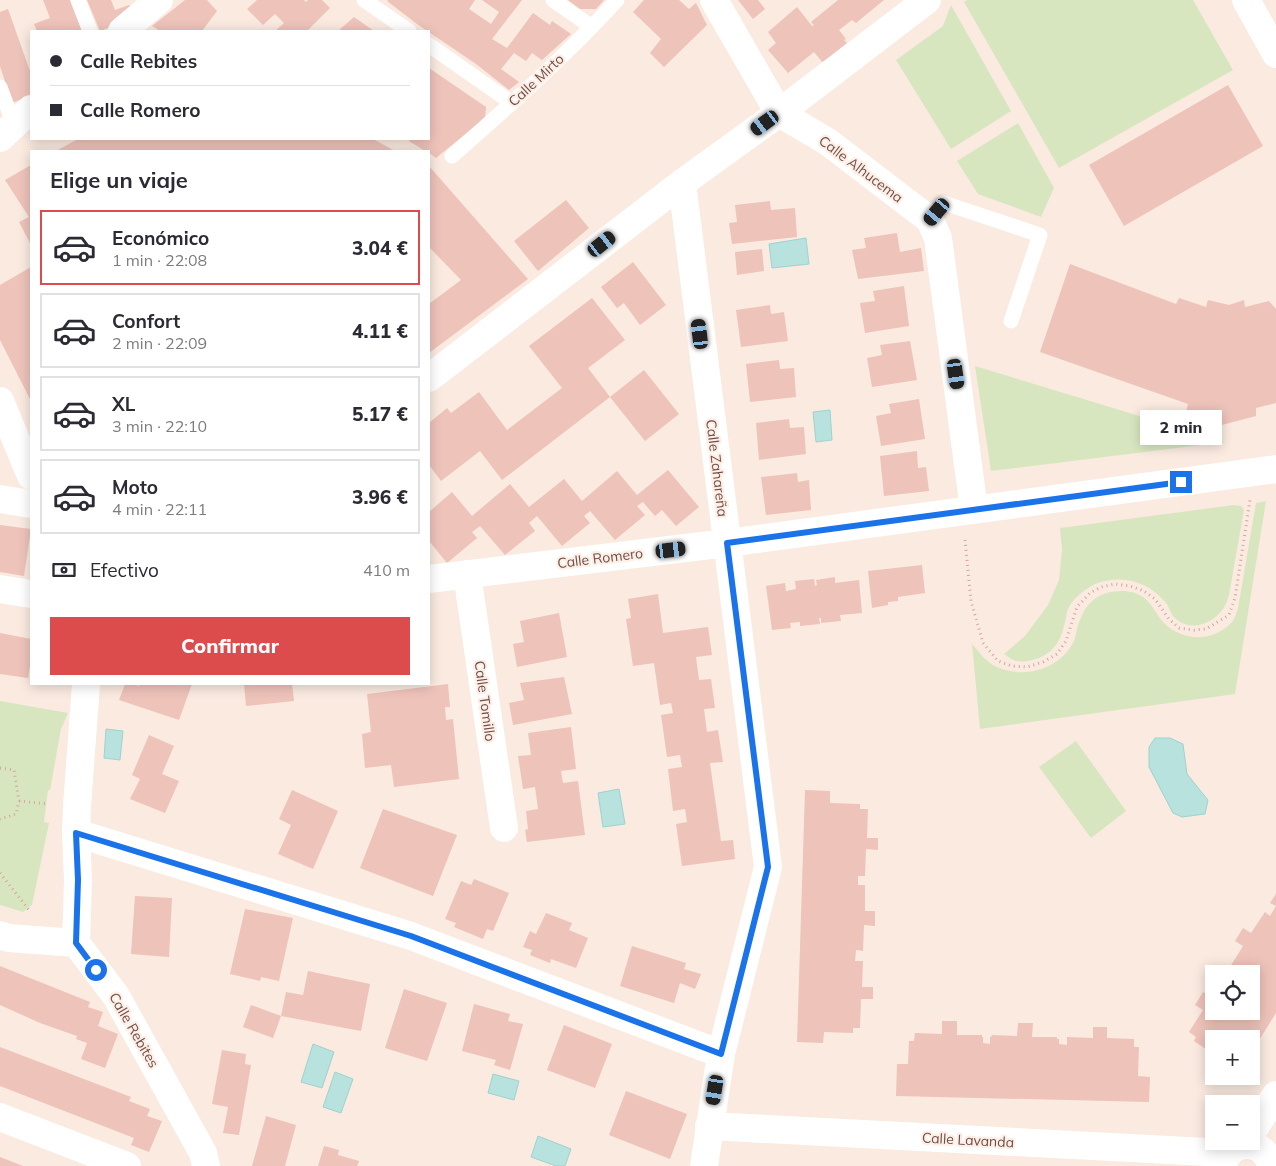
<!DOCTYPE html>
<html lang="es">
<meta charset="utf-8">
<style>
:root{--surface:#fff;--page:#f7f7f7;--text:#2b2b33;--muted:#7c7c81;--line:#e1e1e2;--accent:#dd4c4d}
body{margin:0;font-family:Mulish,sans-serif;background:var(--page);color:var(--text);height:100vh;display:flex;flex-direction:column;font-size:19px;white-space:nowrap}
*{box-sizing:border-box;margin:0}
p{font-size:16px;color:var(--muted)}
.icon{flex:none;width:28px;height:28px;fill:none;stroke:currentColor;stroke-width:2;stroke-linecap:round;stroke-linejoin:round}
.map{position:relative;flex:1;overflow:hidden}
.panel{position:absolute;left:30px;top:150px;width:400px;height:535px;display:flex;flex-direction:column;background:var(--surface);border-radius:0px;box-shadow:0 2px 12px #0003}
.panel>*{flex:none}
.guide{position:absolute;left:30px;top:30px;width:400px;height:110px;border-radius:0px;box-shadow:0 2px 12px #0003;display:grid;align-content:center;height:110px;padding:0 20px;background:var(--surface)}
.fabs{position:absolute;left:1205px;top:965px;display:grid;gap:10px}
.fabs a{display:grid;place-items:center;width:55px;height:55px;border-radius:0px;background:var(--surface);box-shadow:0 2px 12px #0003;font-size:25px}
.end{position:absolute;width:22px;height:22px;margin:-11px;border:6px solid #1a73e8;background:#fff;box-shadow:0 0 0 2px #fff}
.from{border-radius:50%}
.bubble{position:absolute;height:35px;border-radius:0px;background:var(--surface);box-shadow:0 2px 12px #0003;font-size:16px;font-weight:800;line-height:35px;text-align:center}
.car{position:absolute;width:15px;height:30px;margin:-15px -8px;border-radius:6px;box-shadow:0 0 4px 1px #0007;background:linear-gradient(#222 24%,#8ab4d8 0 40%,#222 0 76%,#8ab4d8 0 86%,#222 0)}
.guide b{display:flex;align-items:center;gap:18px;height:48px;font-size:19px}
.guide b+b{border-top:1px solid var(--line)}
.guide i{width:12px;height:12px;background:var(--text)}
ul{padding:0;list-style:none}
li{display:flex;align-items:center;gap:15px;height:75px;margin:0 10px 8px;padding:0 10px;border:2px solid var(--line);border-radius:0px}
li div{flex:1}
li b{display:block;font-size:19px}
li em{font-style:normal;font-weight:800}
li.active{border-color:var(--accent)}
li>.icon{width:45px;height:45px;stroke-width:1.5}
h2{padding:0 20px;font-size:22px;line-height:60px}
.pay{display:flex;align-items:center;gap:12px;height:55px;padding:0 20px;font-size:19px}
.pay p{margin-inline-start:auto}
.primary-button{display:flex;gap:10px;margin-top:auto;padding:10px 20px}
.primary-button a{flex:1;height:58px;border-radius:0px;background:var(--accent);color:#fff;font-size:20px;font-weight:800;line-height:58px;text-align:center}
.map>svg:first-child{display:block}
</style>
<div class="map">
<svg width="1276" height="1166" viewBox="0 0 1276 1166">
<rect width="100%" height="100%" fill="#faeae0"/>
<!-- green -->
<path fill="#d8e6c0" d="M967,0H1193L1233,70L1059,168L964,2Z
M951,5L1011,111L951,149L896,60L943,26Z
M1018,123L1054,188L1041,217L978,194L957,161Z
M975,366L1225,442L991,471Z
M1266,501L1235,694L980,729L972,644C979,652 987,663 997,667C1024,679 1058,670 1073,643C1075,639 1076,634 1077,629C1082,612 1089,598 1107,593C1118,590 1133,590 1143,597C1153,604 1156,615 1164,623C1183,642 1214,642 1232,622C1235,619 1236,613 1238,608L1256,503Z
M1234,505L1241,506L1244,510L1229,595C1227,600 1226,605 1223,609C1212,624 1192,632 1176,619C1171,616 1170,608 1166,603C1150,584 1129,576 1105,581C1092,583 1075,596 1069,607C1066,612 1066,620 1064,626C1060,644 1050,656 1032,660C1020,663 1014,662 1004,654L1025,636L1048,605L1059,580L1062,549L1060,528Z
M0,701L68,713L61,729L50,790H48L44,822L49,823L32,905L23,912L0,905Z
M1076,741L1126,811L1091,838L1039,767Z"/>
<!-- water -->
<path fill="#b7e2de" stroke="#9ed3cf" d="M806,238L809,264L772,268L769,244Z
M830,410L832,440L816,442L813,412Z
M106,729L123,731L120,760L104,758Z
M1155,738H1170L1183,744L1187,774L1208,800L1205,814L1182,817L1173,813L1149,767V747Z
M619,789L625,824L603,827L598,793Z
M313,1044L334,1052L322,1088L301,1082Z
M335,1072L353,1079L341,1113L323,1107Z
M493,1074L519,1081L514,1100L488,1093Z
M538,1136L571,1149L565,1166H556L531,1157Z"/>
<!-- building -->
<path fill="#eec3ba" d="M43,0H70L82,31H37L34,24L50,18Z
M87,0H111L115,10L129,5L134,10L123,22L100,31Z
M185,0H207L217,11L202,31H160L152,26Z
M257,0H304L306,2L308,0H322L330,8L307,31H275L284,23L275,14L263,25L247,9Z
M388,0H475L469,9L491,24L499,12L482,0H522L492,39L507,48L533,13L550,25L552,21L571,34L542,60L532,53L526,61L514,53L501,69L519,82L509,90L476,64L417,24L387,1Z
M568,0H604L596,9H580Z
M644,0H679L689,9L696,3L707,25L664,67L650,53L661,39L633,12Z
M738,0H758L765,9L753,19Z
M838,0H884L856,23L852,20L839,30L846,39L844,40L847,43L823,63L814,52L788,73L768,50L776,43L768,32L797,7L812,26L814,25L811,22Z
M8,9L31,74V95L12,103L0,66V12Z
M354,17L374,31H338Z
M429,68L486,107L485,118L436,158L429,153V151H425L409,141L411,139H429Z
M1228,85L1263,146L1124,226L1089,165Z
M78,139H373L395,151H56Z
M31,165V245L19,222L29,217L5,180Z
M429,166L528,279L429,353V304L461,280L429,247Z
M566,200L589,228L538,271L514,241Z
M770,201L771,210L795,208L797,237L732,244L729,223L737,222L735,205Z
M897,233L900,252L921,248L924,271L858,279L852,250L866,248L864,238Z
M762,249L764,271L737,275L735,252Z
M633,262L666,305L640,325L624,303L617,308L601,287Z
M1070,264L1176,304L1179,298L1206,307L1208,300L1229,305L1244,300L1245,307L1269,301L1276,309V403L1256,408V416L1218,426L1186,412L1188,404L1040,352Z
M31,267V401L0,340V285Z
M904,286L909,326L865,333L860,303L875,301L873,291Z
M592,298L625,340L588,368L610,397L644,370L679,414L645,441L610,397L502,480L480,451L441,481L429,465V423L447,408L451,413L479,392L507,430L562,388L529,346Z
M770,305L771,314L784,312L788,341L741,347L736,310Z
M910,341L917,380L872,387L867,358L882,355L880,345Z
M779,360L780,369L794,368L796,397L750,402L746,364Z
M919,399L925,439L881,446L876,416L891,413L889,404Z
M789,419L790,428L804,427L806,454L759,460L756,423Z
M917,451L918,468L926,467L929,491L884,496L880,456Z
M668,470L699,507L676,526L662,510L655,516L643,502L637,506L645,515L615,540L590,511L584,516L590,523L562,546L537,516L529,523L535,531L505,555L480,526L472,532L477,538L447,563L429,541V512L452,492L472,516L510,484L529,507L564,479L582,501L617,471L637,495Z
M797,473L798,482L809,480L811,510L766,515L761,477Z
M0,525L31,529L24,576L0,572Z
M922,565L925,593L898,597V601L888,602V605L872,608L868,571Z
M835,577V583L859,580L862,613L840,615L841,621L821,623V618H819L820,624L800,626V622L790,623L791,628L772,630L766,586L785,583L786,591L796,589L795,581L814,579L815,586L817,585L816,580Z
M658,594L663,633L708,627L712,655L696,657L699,680L711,679L715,708L704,709L707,732L718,730L723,762L710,763L721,841L733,840L735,859L682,866L676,824L687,822L685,809L673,811L668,769L682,767L680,755L667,757L661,715L673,713L671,703L660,705L654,663L633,666L626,619L631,618L628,599Z
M559,613L567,657L517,667L513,644L524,642L520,621Z
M0,633L31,639V659L28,678L0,674Z
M564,677L572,714L513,725L509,703L524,700L520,683Z
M125,684H132L139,686L140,684H192L179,720L119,700Z
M244,684H292L294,701L246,706Z
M448,684L450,707H445L446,720L453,719L459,779L394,787L391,765L365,768L362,734L371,732L367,694Z
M571,727L576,769L561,771L563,783L578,781L585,835L527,842L525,830L528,829L526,811L538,809L535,787L523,789L518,756L531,755L528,733Z
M149,735L174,746L162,774L179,781L165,813L130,799L140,779L132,775Z
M292,790L338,811L313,869L278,854L291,825L279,819Z
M805,790L830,791V803L860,804V809H868L867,838H878V850L866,849L865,876H858V885H865V911H875V926L864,925L863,951L856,950L855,961H863L862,987H873V999H861L860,1028H853V1033L824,1032L823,1043L797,1042Z
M383,809L457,835L433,896L360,868Z
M474,879L509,893L493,931L487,929L483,939L454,927L456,923L445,919L461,881L471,885Z
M1276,894V1013L1251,1053V1039H1214V1069L1207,1064L1213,1054L1194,1041L1196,1037L1189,1032L1203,1010L1195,1005L1203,992L1212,997L1214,994V1011H1251V974H1234L1237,970L1230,967L1243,946L1235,941L1243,928L1251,933L1265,912L1270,916L1276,906L1270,903Z
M135,896L172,898L169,957L131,954Z
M245,909L293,918L279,981L261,977L260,981L230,974Z
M546,913L572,923L569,930L588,938L576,968L551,959L550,963L530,955L532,950L523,947L530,931L536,934Z
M632,946L686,963L684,969L701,974L695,989L680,983L674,1003L620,986Z
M0,966L90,1002L88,1007L103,1012L98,1026L118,1034L105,1068L81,1059L87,1043L76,1039L77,1036L40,1023L0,1005Z
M308,971L370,984L361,1031L281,1016L286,992L303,995Z
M404,989L447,1003L427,1061L385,1048Z
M474,1004L510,1014L508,1021L523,1024L510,1070L494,1065L496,1060L462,1051Z
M251,1005L281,1016L273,1038L243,1027Z
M942,1021H957V1035H982V1037H983V1043L990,1044V1037H991L992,1035L1017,1036L1018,1023H1033L1032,1037H1057V1039H1059V1044L1067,1045V1037L1093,1038V1027H1107V1038L1134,1039V1047H1139L1138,1076L1150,1077L1149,1102L896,1096L897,1064H908L909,1041H914L915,1033L942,1034Z
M564,1025L612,1044L595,1088L547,1070Z
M0,1047L131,1097L129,1101L150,1109L147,1116L162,1121L149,1152L131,1145L134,1138L0,1086Z
M222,1050L246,1054L245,1064L251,1065L239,1135L223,1133L228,1107L212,1104Z
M626,1091L687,1114L670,1159L609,1135Z
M266,1116L296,1125L285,1166H252Z
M324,1146L339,1150L338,1155L359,1161L357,1166H318Z
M0,1157L23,1166H0Z"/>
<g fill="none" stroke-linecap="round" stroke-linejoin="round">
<!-- path -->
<path stroke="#d2a69e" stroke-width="3" stroke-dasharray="1 4" stroke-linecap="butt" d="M965,540L971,601L983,643L998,661L1012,666L1027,667L1043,662L1057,654L1066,641L1077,607L1090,593L1101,587L1115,584L1130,586L1144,591L1155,599L1169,619L1179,628L1194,630L1206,629L1229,615L1235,598L1250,500
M0,768L14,770L19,801L16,814L0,819
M19,801L48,804
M0,873L29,910"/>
<!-- lane -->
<path stroke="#fff" stroke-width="15" d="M78,0L90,31
M364,0L409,31
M553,0L592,27
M429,45L512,103
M0,87L14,125
M452,156C509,106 566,56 617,0
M930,220L944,203L1040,235L1011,321"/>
<!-- street -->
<path stroke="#fff" stroke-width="28" d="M122,31L159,0
M0,138L31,109
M0,499L31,504
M467,574L504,828
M0,589L31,594
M76,833L411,936L721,1054
M0,1117L127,1166"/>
<!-- secondary -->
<path stroke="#fff" stroke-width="28" d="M714,0L779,113L828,142L930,220L938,238L974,510
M1246,0L1276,54
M682,183L768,867L721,1054L704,1166
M429,378L682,183L779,113L927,0
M0,401L31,476
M429,579L727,543L1276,469
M86,684L77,806L76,833L78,880L76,943L116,996L203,1153L206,1166
M0,935L8,938L76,943
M709,1126L1207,1152L1225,1157
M1251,1133L1276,1095
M1223,1166C1229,1138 1265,1138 1271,1166"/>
</g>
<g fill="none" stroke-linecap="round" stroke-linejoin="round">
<!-- route -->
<path stroke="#1a73e8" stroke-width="6" d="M96,970L76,943L78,880L76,833L411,936L721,1054L768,867L727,543L1181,482"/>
</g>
<g text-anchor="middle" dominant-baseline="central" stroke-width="4.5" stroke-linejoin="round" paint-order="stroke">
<!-- street labels -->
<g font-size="14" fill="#6f4e49" stroke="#feefe6">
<text transform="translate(536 80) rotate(-43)">Calle Mirto</text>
<text transform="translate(861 169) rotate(37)">Calle Alhucema</text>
<text transform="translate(717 468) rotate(83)">Calle Zahareña</text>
<text transform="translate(600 558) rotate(-7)">Calle Romero</text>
<text transform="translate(485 701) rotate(82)">Calle Tomillo</text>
<text transform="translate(134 1030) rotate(60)">Calle Rebites</text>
<text transform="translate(968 1140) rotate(3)">Calle Lavanda</text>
</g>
</g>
</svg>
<div class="fabs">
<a><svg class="icon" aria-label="locate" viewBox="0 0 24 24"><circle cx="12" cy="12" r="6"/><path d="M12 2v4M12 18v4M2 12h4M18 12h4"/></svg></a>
<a>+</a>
<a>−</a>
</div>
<i class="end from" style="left:96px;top:970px"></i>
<i class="end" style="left:1181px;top:482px"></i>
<div class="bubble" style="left:1140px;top:410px;width:82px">2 min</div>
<i class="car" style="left:765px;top:123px;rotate:234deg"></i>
<i class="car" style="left:937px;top:212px;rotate:220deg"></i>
<i class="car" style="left:602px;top:244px;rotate:52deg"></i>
<i class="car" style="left:700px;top:334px;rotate:353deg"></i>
<i class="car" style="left:956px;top:374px;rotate:172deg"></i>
<i class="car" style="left:671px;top:550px;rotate:83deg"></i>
<i class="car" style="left:715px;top:1090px;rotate:189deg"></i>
<div class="guide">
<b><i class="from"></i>Calle Rebites</b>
<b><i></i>Calle Romero</b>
</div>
<section class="panel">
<h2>Elige un viaje</h2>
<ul>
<li class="active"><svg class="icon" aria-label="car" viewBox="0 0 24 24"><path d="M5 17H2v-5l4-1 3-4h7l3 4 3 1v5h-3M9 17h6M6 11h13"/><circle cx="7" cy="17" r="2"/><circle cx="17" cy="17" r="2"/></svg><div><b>Económico</b><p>1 min · 22:08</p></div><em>3.04 €</em></li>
<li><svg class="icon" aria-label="car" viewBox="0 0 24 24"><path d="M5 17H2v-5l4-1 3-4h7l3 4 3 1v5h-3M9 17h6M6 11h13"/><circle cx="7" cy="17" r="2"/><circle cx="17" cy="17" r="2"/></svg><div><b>Confort</b><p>2 min · 22:09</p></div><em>4.11 €</em></li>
<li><svg class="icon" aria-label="car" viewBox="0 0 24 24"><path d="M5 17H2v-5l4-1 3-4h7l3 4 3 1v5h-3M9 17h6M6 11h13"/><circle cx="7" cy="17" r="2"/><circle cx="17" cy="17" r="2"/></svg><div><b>XL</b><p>3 min · 22:10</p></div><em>5.17 €</em></li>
<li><svg class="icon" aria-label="car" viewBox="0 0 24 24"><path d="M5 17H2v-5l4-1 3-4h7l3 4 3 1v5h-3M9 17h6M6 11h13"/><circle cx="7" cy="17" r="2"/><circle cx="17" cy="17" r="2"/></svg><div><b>Moto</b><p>4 min · 22:11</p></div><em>3.96 €</em></li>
</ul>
<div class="pay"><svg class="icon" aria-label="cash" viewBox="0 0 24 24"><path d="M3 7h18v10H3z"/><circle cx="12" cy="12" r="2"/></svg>Efectivo<p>410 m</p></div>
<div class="primary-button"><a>Confirmar</a></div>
</section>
</div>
